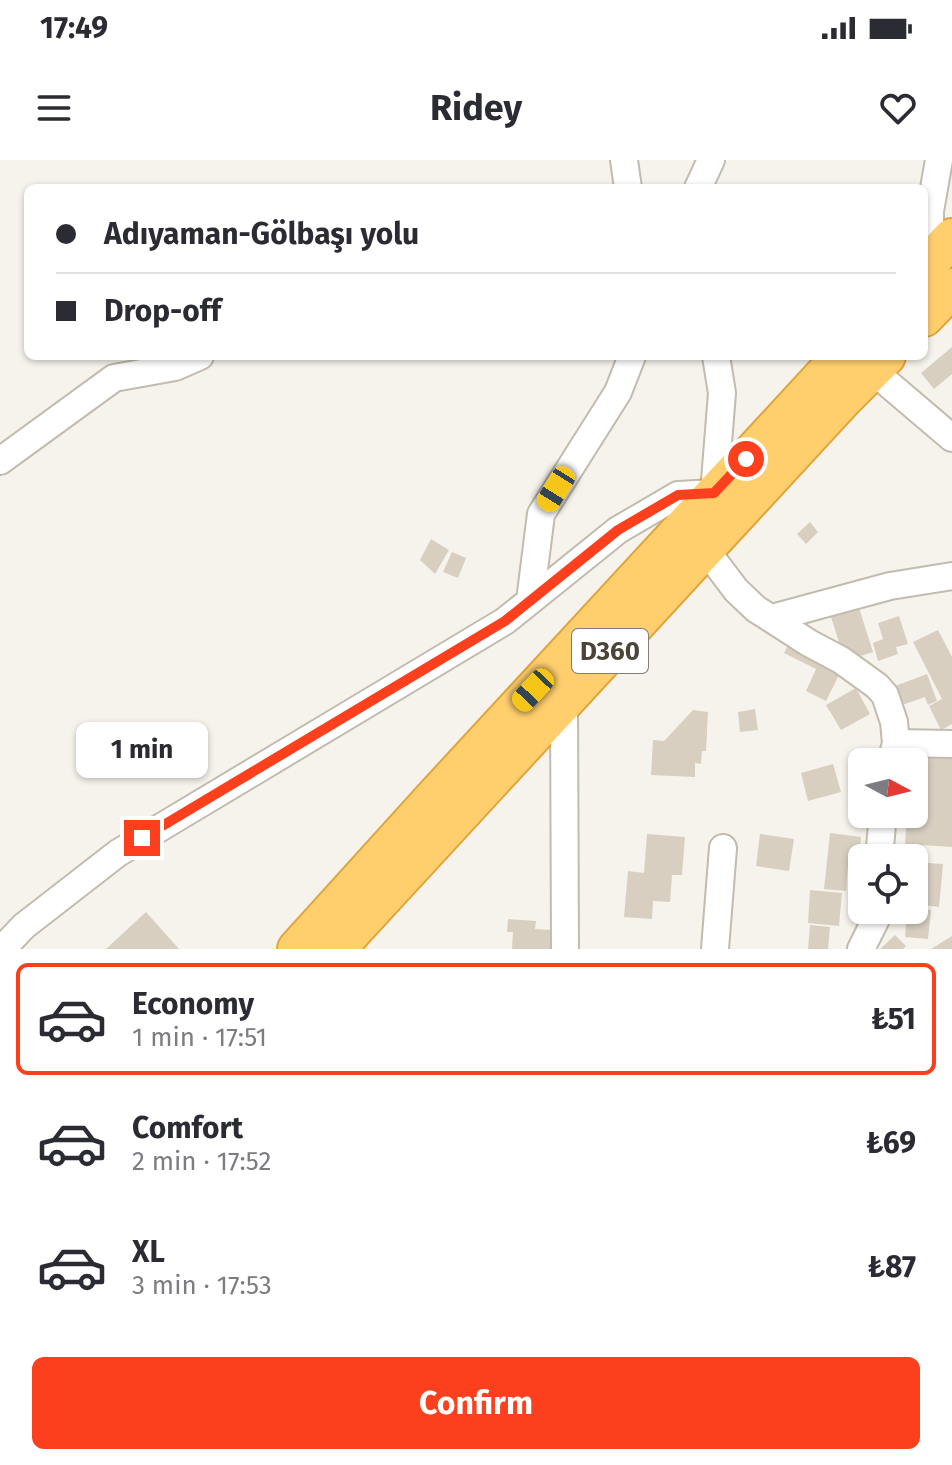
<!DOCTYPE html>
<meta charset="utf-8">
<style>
:root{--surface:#fff;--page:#f2f2f3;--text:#2b2b33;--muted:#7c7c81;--line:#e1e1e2;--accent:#fc3f1d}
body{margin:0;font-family:"Fira Sans",sans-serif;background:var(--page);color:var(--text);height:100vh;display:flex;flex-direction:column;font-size:30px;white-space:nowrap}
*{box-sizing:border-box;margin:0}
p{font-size:26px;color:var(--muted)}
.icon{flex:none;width:44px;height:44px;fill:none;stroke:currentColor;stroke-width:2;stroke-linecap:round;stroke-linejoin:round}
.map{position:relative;height:789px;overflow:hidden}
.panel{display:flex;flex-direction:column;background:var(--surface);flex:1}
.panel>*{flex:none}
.guide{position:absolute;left:24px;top:24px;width:904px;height:176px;border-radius:12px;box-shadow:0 2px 6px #0004;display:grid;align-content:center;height:176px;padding:0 32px;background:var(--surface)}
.needle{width:52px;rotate:97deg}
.buttons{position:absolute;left:848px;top:588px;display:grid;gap:16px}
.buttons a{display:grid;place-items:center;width:80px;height:80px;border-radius:12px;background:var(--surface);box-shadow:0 2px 6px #0004;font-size:40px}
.end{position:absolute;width:36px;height:36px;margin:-18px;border:10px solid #fc3f1d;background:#fff;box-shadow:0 0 0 4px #fff}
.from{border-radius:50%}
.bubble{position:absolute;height:56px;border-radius:12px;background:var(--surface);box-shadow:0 2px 6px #0004;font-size:26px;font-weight:700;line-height:56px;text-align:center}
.car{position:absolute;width:24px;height:48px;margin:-24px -12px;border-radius:10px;box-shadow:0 0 6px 2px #0007;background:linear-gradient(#f5c518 24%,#345 0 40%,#f5c518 0 76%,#345 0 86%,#f5c518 0)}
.guide b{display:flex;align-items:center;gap:28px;height:76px;font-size:30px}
.guide b+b{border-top:2px solid var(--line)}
.guide i{width:20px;height:20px;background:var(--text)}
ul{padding:14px 0 0;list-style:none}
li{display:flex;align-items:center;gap:24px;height:112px;margin:0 16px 12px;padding:0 16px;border:4px solid transparent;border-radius:12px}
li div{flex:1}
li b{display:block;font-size:30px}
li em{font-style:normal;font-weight:700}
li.on{border-color:var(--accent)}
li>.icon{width:72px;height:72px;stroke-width:1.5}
.primary-button{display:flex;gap:16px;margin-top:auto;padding:16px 32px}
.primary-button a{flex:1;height:92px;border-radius:12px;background:var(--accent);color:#fff;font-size:32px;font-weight:700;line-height:92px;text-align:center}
.status{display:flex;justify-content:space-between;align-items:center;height:56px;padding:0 40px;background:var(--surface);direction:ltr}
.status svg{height:22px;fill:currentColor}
header{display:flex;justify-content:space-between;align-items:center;height:104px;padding:0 32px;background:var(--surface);font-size:36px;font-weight:700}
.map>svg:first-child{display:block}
</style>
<div class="status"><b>17:49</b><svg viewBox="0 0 49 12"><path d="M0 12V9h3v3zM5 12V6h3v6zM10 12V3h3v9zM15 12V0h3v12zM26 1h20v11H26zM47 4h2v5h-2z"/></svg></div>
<header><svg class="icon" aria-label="menu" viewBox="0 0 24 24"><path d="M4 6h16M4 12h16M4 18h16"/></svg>Ridey<svg class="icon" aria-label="heart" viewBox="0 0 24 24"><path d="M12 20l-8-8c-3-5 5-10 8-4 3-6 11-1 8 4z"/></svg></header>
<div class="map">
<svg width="952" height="789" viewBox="0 0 952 789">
<rect width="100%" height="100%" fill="#f6f3ec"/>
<!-- building -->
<path fill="#d8cfc1" d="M952,187V214L934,229L921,213Z
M810,362L818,372L806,384L797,374Z
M431,379L449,390L435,414L420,400Z
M452,392L466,398L458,418L443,412Z
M859,448L873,492L845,501L831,457Z
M899,456L908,484L896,487L898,494L878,501L873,483L883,479L878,463Z
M938,470L952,497V564L941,570L929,546L942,539L913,482Z
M789,483L842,509L826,541L806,531L816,509L784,493Z
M927,514L937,541L928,545L925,537L902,545L895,526Z
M856,528L870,554L841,570L826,545Z
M755,549L758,570L740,572L738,552Z
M693,550L708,552L706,591H702L701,604L695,603V617L651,615L653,580L664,581Z
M911,592L952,594V687L905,684L907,654H914V602H911Z
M833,604L841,632L808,641L801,613Z
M830,673L861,677L858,705L848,704L846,731L824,729Z
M647,674L685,677L682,715H672L670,742L653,741L652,759L624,757L628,711L644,713Z
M760,674L794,679L789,711L756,706Z
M914,702L943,704L939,747L914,744Z
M810,730L842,733L839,766L808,763Z
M856,738H862L864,756H854Z
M914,749L931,750L928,779L905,777L907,750Z
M146,752L179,789H106Z
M508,759L536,761L535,769L551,770L550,789H512L513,772H507Z
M810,765L830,767L828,789H808Z
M895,775L906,786L903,789H880Z
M952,776V789H931Z"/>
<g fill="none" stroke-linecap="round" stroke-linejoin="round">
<defs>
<path id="minor" d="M624,0L628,28
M698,28L711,0
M930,101V51L939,0
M872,210L952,278
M0,301L114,218L175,207L200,196
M705,389L736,430L756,449L809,483L841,500L877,526L885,535L894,562L896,583L891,602
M530,441L541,354L618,232L632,196
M772,458L890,426L952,416
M564,541L565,789
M896,583L952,584
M879,698L883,654
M2,789L24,766L118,693L505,461L618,370L678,335L714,333L722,233L716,196
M715,789L723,688
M861,789L876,759V750"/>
<path id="highway" d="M924,108L952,78
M924,157L952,128
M297,789L432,640L842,196
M337,789L354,769L842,240L886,196"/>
</defs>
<!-- minor casing -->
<use href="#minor" stroke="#c2bbae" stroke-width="30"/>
<!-- highway casing -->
<use href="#highway" stroke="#e0a43c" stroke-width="42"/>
<!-- minor -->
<use href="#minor" stroke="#fff" stroke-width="26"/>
<!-- highway -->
<use href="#highway" stroke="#ffcf6e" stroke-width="38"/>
</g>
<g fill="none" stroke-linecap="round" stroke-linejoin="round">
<!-- route -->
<path stroke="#fc3f1d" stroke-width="10" d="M142,678L505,461L618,370L678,335L714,333L746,299"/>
</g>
<g text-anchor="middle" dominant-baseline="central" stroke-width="8" stroke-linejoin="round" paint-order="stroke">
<!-- shield labels -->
<rect fill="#fff" stroke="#817c74" stroke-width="2" x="572" y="469" width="76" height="44" rx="6"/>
<g font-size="26" font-weight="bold" fill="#4b4439">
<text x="610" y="491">D360</text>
</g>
</g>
</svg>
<div class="buttons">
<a><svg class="needle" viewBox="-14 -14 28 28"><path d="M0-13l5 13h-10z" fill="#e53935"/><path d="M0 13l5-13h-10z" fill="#7c7c81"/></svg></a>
<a><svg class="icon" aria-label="locate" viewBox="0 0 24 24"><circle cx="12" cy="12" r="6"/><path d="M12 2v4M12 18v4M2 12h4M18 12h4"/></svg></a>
</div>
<i class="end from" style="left:746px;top:299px"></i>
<i class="end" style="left:142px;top:678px"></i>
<div class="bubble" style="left:76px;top:562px;width:132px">1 min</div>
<i class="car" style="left:556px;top:329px;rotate:212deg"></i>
<i class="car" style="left:533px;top:530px;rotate:223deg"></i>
<div class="guide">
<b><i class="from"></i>Adıyaman-Gölbaşı yolu</b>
<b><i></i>Drop-off</b>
</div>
</div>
<section class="panel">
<ul>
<li class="on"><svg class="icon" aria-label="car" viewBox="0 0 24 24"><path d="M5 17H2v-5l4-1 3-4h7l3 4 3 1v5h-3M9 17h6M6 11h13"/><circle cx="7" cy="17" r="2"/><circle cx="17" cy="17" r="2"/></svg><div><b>Economy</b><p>1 min · 17:51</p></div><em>₺51</em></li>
<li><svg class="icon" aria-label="car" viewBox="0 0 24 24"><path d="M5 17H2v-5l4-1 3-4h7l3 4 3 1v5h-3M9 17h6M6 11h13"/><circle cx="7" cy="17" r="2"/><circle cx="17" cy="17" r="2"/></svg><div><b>Comfort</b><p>2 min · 17:52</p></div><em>₺69</em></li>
<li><svg class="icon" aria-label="car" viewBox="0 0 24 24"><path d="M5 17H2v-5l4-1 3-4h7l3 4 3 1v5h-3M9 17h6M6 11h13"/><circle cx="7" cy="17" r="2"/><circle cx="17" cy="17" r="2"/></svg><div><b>XL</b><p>3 min · 17:53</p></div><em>₺87</em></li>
</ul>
<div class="primary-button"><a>Confirm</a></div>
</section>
